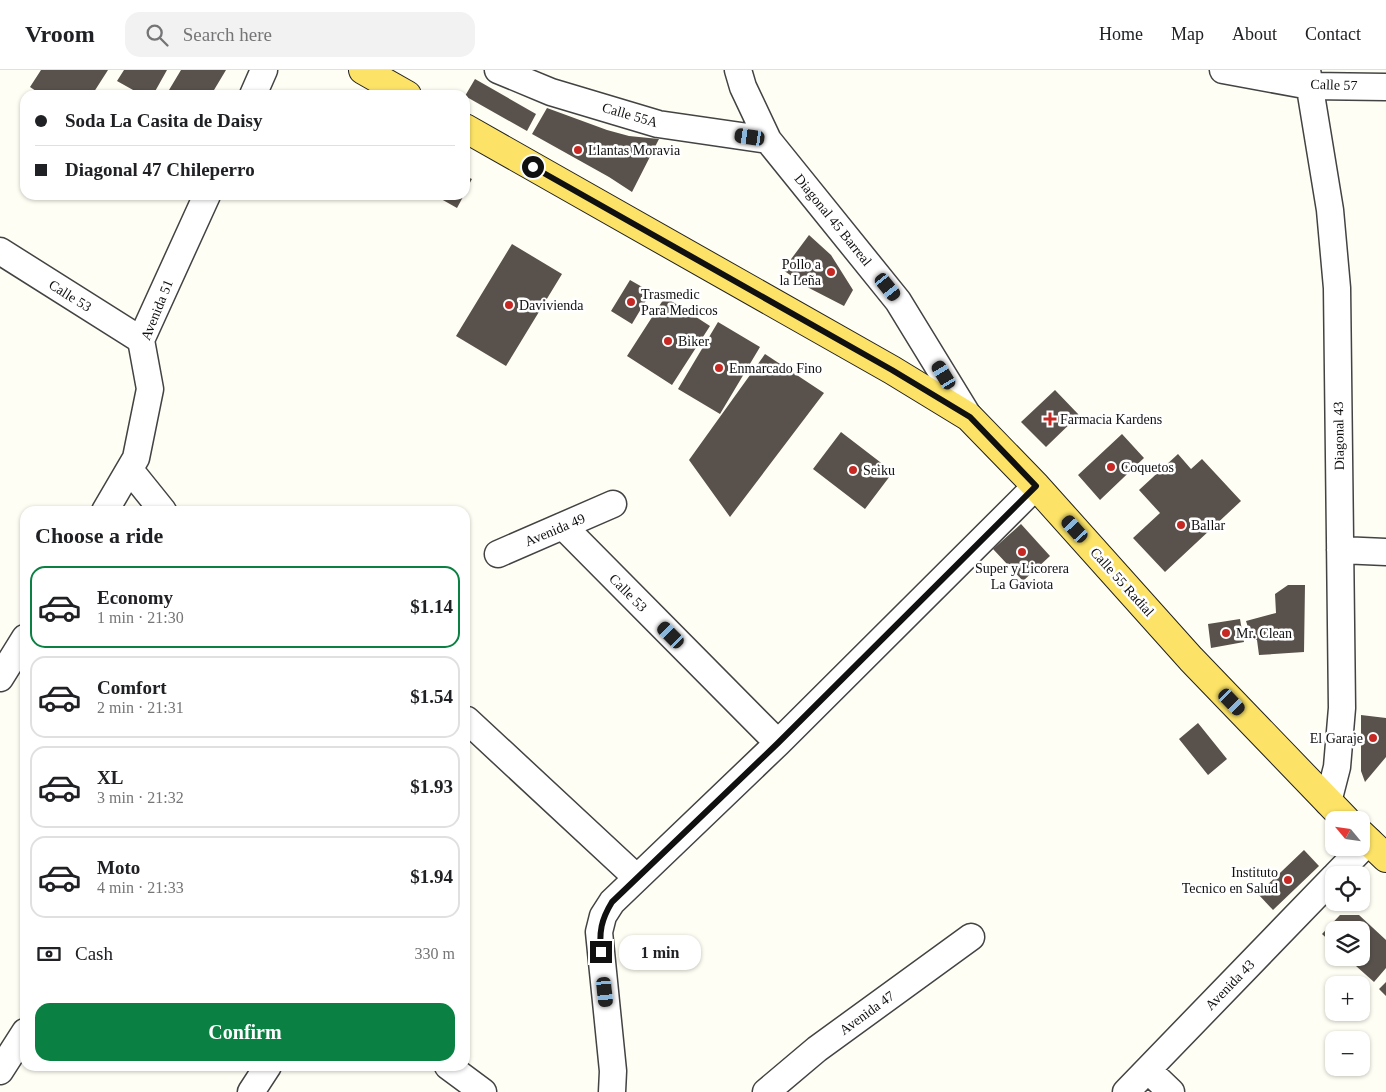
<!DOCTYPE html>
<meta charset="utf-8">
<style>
:root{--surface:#fff;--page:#f2f2f2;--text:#202124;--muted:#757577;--line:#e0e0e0;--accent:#0b8043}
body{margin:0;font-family:Georgia,serif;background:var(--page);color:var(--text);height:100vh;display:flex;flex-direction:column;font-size:19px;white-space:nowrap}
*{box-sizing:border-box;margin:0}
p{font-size:16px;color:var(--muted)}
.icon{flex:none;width:28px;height:28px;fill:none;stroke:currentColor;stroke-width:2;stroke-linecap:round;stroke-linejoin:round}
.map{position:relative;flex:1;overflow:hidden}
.details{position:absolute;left:20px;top:436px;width:450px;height:565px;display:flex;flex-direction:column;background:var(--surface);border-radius:15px;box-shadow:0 1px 4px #0004}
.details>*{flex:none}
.hud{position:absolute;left:20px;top:20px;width:450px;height:110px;border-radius:15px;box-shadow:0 1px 4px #0004;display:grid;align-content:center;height:110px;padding:0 15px;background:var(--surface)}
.needle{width:32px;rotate:299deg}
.tools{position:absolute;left:1325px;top:741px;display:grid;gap:10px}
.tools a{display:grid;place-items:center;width:45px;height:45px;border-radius:10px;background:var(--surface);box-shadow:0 1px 4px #0004;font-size:25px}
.end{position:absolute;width:22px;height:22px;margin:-11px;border:6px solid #101010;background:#fff;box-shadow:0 0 0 2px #fff}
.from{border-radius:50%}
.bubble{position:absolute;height:35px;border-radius:15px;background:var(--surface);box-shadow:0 1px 4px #0004;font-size:16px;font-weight:800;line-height:35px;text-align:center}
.car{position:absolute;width:15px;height:30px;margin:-15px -8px;border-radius:6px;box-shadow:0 0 4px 1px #0007;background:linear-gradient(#222 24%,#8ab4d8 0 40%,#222 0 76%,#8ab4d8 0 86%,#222 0)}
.hud b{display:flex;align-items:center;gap:18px;height:48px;font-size:19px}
.hud b+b{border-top:1px solid var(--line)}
.hud i{width:12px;height:12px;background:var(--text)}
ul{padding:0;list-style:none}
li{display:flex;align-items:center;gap:15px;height:82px;margin:0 10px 8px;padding:0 5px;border:2px solid var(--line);border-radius:15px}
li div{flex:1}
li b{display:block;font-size:19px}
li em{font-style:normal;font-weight:800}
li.selected{border-color:var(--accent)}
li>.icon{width:45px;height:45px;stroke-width:1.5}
h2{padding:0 15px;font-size:22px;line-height:60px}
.pay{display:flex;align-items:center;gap:12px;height:55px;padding:0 15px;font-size:19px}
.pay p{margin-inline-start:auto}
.button{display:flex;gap:10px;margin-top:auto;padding:10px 15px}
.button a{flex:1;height:58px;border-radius:15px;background:var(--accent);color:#fff;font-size:20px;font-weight:800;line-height:58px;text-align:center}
header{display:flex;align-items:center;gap:30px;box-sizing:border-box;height:70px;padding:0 25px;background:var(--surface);border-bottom:1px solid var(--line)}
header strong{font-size:24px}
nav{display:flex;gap:28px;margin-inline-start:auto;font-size:18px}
.search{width:350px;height:45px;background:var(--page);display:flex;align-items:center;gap:12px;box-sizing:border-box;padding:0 18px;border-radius:15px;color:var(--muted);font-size:19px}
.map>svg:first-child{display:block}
</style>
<header>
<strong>Vroom</strong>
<div class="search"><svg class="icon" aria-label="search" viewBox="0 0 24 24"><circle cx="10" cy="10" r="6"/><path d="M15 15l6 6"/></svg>Search here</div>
<nav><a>Home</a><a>Map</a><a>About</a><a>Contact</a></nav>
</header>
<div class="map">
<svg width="1386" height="1022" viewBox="0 0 1386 1022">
<rect width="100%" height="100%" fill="#fffef4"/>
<!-- building -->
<path fill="#59524c" d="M41,0H108L92,25H42L30,17Z
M124,0H167L153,25H142L117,11Z
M181,0H226L211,25H166Z
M475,9L536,44L527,61L465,26Z
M547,38L607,60L629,66L659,69L632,122L609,107L532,64Z
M465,106L472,109L465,122Z
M434,125H464L457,138Z
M809,165L831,185L853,220L844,236L809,218L783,200Z
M512,174L562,204L506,296L456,266Z
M630,210L651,222L632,254L611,241Z
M665,227L710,256L672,315L627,286Z
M718,252L760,277L720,344L678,319Z
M765,284L824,323L730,447L689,390Z
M1055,320L1079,345L1046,377L1021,352Z
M841,362L893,402L865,439L813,399Z
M1122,364L1144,388L1100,430L1078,405Z
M1178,384L1191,399L1202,389L1241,431L1165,502L1133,468L1160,443L1139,420Z
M1021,454L1050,486L1023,511L993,479Z
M1288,515H1305L1304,582L1259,585L1257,570H1252L1246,551L1276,543L1275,524Z
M1240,549L1244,572L1211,578L1208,554Z
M1361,645L1386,648V687L1365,712L1361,701Z
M1198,653L1227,689L1208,705L1179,669Z
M1304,780L1319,796L1273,840L1258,824Z
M1340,845H1359L1386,870V898L1374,912L1347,888H1361V860H1334V875L1322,864Z
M1386,912V926L1379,919Z"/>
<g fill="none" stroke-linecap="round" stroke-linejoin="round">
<defs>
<path id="minor" d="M498,0L551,22L658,54L768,70
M738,0L743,17L768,70L898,231L969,347
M1223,0L1310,16L1386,17
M1307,0L1330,140L1337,218L1342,638L1337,697L1328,732
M253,25L264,0
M0,181L141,270
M130,400L163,441
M105,441L136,388L150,319L141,270L207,125
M564,457L778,673
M1340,480L1386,482
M498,484L613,434
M0,608L25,568
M467,650L637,808
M1336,805L1369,771
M448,996L483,1022
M1148,1000L1171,1022
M0,1001L25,962
M251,1022L268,996
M612,1022L613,1001L599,862L603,846L612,832L778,673L1036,416
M766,1022L817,979L971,867
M1126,1022L1334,807"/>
<path id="major" d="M363,0L407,25
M465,58L892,300L969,347L1036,416L1191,589L1346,750
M1361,764L1386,788"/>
</defs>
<!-- minor casing -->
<use href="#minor" stroke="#434343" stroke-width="29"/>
<!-- major casing -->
<use href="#major" stroke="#212121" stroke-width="30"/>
<!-- minor -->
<use href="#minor" stroke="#fff" stroke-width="26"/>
<!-- major -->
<use href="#major" stroke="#fce367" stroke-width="28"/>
</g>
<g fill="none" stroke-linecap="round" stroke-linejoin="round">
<!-- route -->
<path stroke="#101010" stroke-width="6" d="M533,97L892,300L970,347L1036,416L778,673L612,832C601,850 599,862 601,882"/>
</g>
<!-- markers -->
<g fill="#c62823" stroke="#fff" stroke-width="2">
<circle cx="578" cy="80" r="5"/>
<circle cx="831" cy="202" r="5"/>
<circle cx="631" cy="232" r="5"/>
<circle cx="509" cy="235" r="5"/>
<circle cx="668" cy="271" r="5"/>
<circle cx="719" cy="298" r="5"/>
<path d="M1047.5 341.5h5v5h5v5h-5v5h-5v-5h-5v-5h5z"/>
<circle cx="1111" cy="397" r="5"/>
<circle cx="853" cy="400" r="5"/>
<circle cx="1181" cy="455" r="5"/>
<circle cx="1022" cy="482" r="5"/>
<circle cx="1226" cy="563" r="5"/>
<circle cx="1373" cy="668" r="5"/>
<circle cx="1288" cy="810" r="5"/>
</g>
<g text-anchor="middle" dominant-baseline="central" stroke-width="5" stroke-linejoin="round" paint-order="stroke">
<!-- street labels -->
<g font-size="14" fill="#101010" stroke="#fff">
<text transform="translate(1334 15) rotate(2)">Calle 57</text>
<text transform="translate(630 45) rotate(16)">Calle 55A</text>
<text transform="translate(833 150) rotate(51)">Diagonal 45 Barreal</text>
<text transform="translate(70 226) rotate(32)">Calle 53</text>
<text transform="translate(157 240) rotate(-68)">Avenida 51</text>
<text transform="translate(1339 366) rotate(-91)">Diagonal 43</text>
<text transform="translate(555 460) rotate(-23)">Avenida 49</text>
<text transform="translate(1122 512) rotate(48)">Calle 55 Radial</text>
<text transform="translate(628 523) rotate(45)">Calle 53</text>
<text transform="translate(1230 915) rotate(-46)">Avenida 43</text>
<text transform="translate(867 943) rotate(-36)">Avenida 47</text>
</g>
<!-- poi labels -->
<g font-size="14" fill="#101010" stroke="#fff" text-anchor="start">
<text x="588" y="80">Llantas Moravia</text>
<text x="821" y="194" text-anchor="end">Pollo a<tspan x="821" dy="16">la Leña</tspan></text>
<text x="641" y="224">Trasmedic<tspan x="641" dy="16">Para Medicos</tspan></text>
<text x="519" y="235">Davivienda</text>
<text x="678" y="271">Biker</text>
<text x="729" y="298">Enmarcado Fino</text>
<text x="1060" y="349">Farmacia Kardens</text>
<text x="1121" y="397">Coquetos</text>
<text x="863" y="400">Seiku</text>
<text x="1191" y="455">Ballar</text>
<text x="1022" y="498" text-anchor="middle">Super y Licorera<tspan x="1022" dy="16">La Gaviota</tspan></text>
<text x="1236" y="563">Mr. Clean</text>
<text x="1363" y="668" text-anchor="end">El Garaje</text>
<text x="1278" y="802" text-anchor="end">Instituto<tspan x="1278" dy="16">Tecnico en Salud</tspan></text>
</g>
</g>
</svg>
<div class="tools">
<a><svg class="needle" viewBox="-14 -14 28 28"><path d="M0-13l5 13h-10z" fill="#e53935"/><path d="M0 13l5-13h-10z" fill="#757577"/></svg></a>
<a><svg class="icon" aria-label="locate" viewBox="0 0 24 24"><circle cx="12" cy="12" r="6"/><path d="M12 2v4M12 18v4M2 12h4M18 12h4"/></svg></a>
<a><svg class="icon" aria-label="layers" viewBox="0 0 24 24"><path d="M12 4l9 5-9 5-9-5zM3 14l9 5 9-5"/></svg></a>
<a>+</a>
<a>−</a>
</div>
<i class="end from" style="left:533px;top:97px"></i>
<i class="end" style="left:601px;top:882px"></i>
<div class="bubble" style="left:619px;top:865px;width:82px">1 min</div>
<i class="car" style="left:750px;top:67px;rotate:278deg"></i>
<i class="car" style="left:888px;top:217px;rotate:141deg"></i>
<i class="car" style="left:944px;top:305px;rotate:329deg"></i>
<i class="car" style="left:1075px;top:459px;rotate:318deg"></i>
<i class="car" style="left:671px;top:565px;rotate:315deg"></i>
<i class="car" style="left:1232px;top:632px;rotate:136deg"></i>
<i class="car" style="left:605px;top:922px;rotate:174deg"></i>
<div class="hud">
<b><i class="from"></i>Soda La Casita de Daisy</b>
<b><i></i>Diagonal 47 Chileperro</b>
</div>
<section class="details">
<h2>Choose a ride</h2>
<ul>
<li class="selected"><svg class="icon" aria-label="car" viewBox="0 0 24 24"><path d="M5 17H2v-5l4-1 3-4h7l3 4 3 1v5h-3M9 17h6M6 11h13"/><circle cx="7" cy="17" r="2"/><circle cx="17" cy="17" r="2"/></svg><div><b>Economy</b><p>1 min · 21:30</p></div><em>$1.14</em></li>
<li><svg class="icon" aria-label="car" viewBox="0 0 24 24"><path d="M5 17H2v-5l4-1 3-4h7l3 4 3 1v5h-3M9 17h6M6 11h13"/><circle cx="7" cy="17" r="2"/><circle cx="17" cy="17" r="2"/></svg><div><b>Comfort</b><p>2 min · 21:31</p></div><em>$1.54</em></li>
<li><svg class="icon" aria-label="car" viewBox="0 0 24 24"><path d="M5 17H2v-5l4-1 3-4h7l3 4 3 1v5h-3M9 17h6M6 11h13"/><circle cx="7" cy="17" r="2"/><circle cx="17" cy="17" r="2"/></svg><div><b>XL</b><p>3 min · 21:32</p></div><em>$1.93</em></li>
<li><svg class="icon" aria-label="car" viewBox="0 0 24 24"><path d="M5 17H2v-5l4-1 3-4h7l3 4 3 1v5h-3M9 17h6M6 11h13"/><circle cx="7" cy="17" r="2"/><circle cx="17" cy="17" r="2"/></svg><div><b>Moto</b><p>4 min · 21:33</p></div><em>$1.94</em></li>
</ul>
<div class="pay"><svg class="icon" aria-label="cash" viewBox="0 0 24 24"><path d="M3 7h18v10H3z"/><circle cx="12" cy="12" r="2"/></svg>Cash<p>330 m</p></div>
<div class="button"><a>Confirm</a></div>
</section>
</div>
